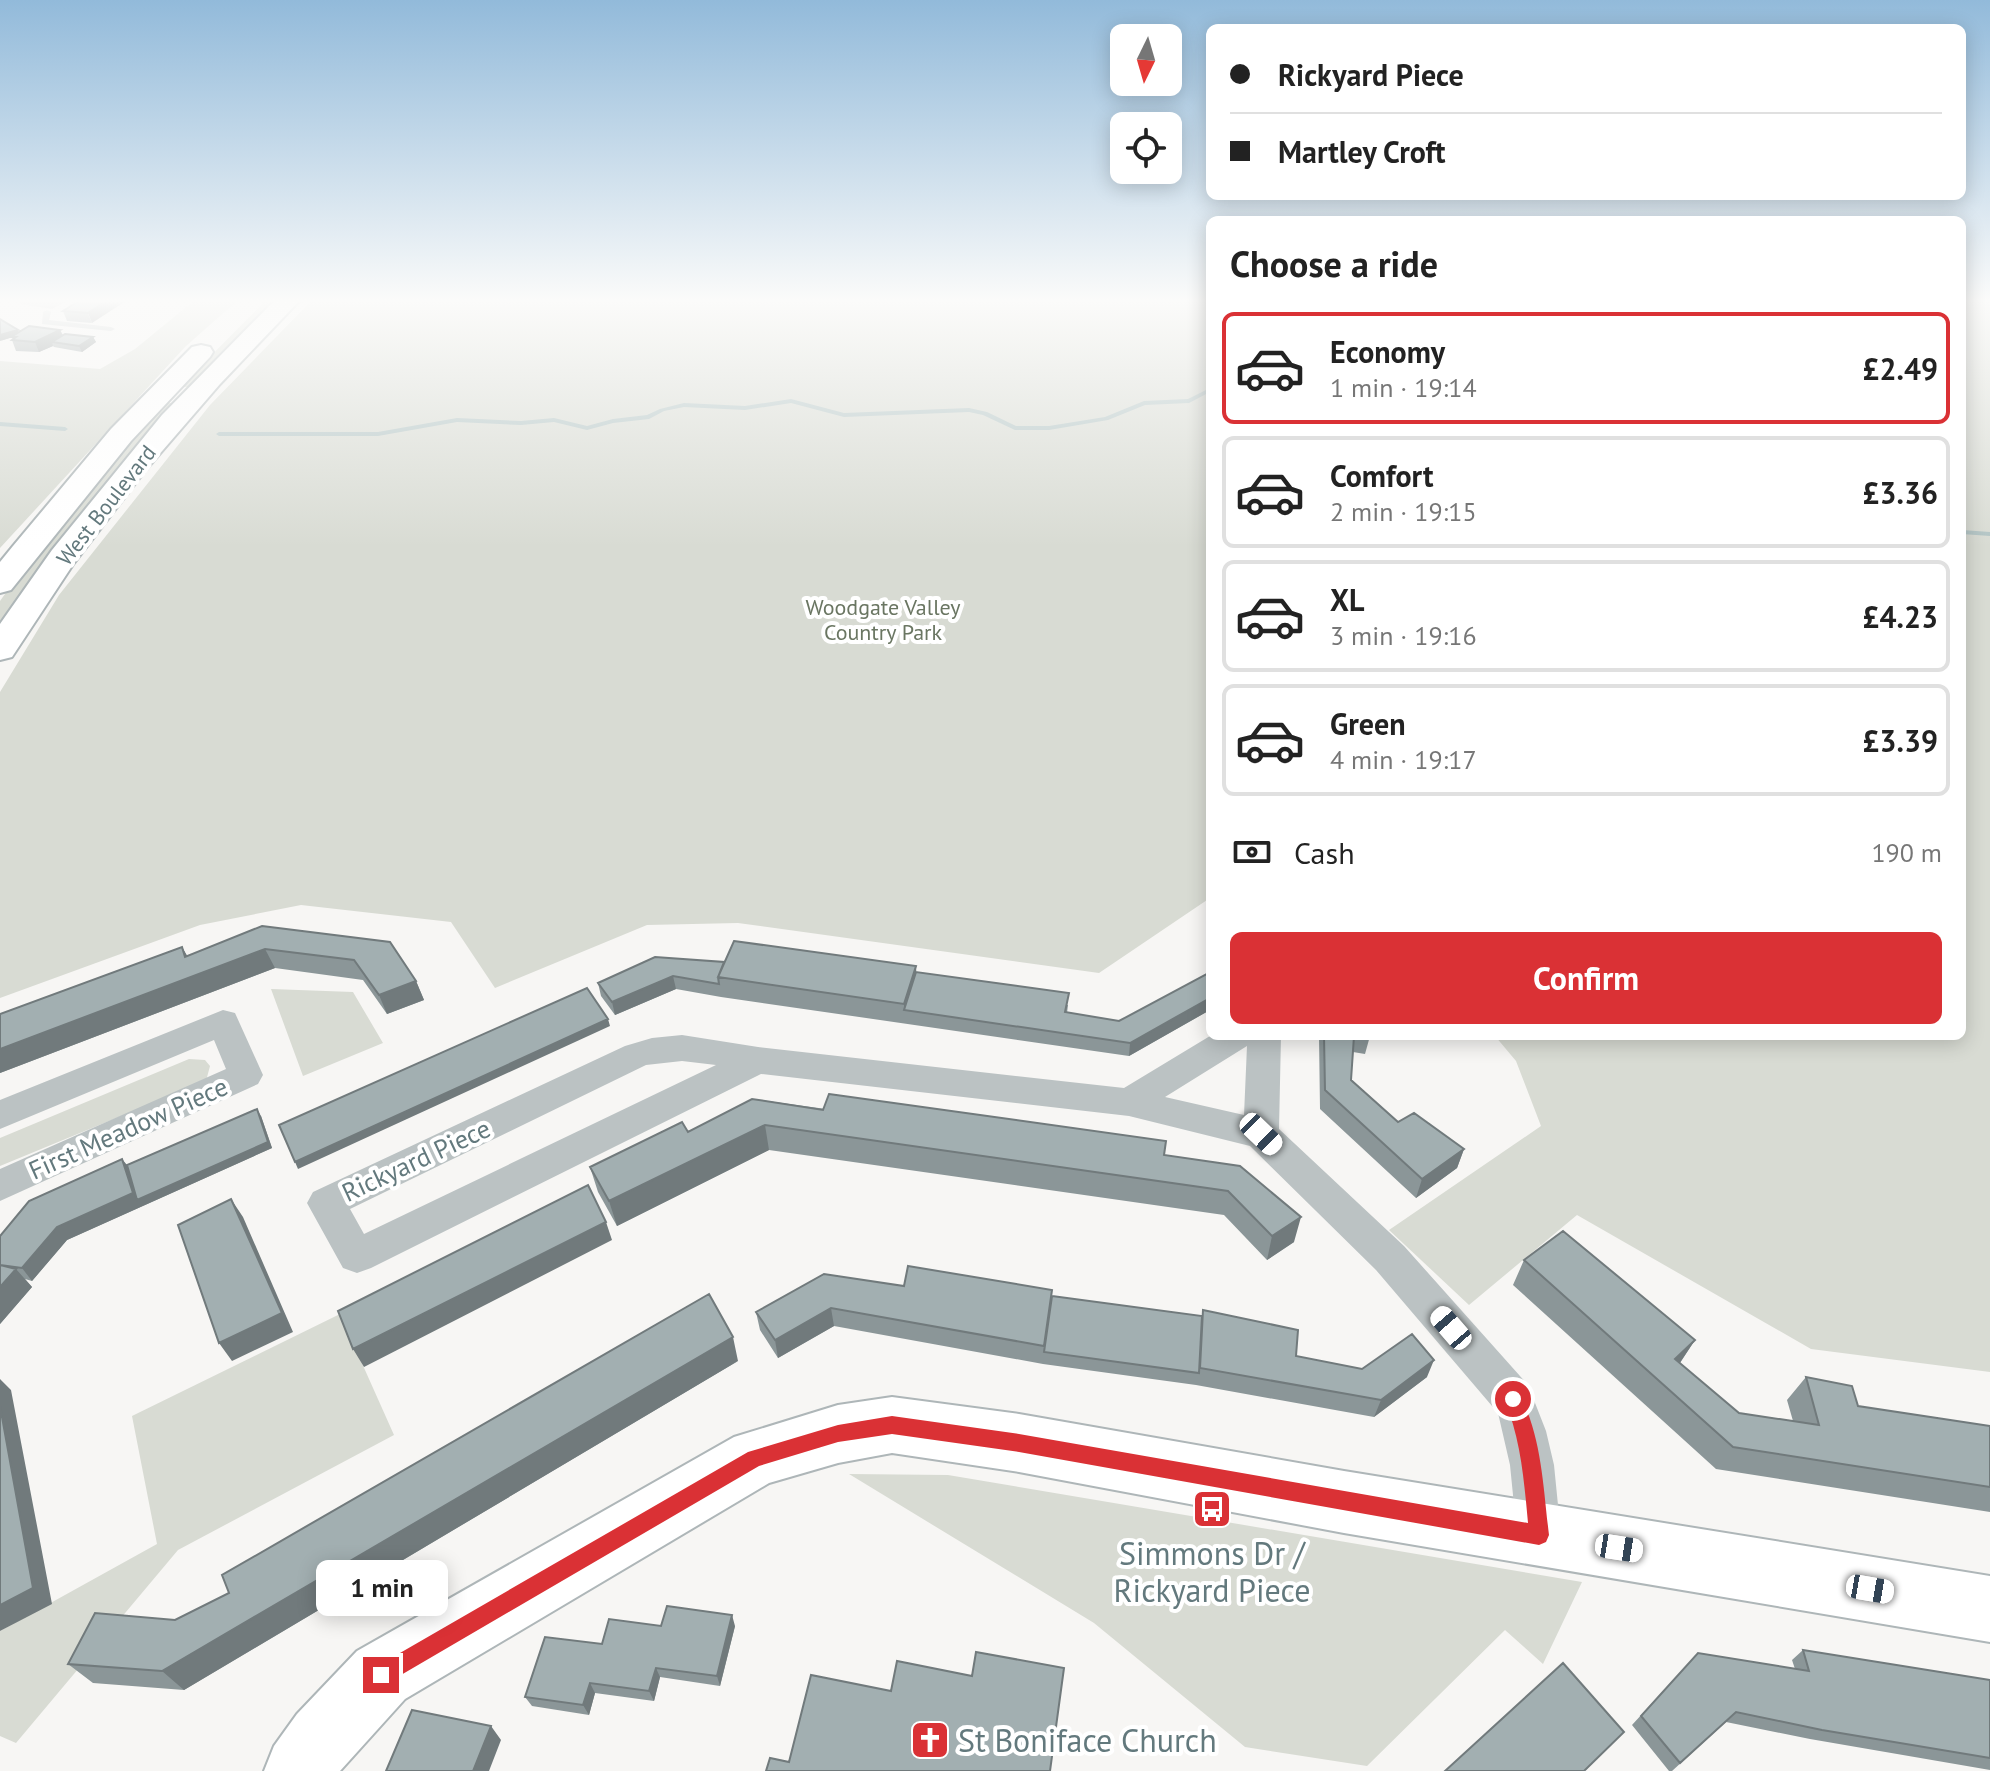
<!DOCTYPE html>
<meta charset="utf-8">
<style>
:root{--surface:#fff;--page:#f2f2f2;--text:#222;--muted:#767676;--line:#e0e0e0;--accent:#da3135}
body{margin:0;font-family:"PT Sans",sans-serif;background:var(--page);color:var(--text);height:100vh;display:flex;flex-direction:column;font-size:30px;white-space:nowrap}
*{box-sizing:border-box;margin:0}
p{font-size:26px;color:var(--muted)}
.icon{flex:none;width:44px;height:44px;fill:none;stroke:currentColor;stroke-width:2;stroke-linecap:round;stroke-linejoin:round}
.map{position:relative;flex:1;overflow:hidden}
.details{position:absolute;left:1206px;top:216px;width:760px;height:824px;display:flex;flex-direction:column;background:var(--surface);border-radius:12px;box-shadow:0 4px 20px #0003}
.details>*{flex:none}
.top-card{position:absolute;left:1206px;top:24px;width:760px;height:176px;border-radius:12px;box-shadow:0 4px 20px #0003;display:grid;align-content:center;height:176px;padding:0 24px;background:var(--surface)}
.needle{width:52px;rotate:185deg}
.tools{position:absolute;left:1110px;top:24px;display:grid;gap:16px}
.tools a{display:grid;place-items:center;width:72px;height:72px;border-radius:12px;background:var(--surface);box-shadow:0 4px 20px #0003;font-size:40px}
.end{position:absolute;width:36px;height:36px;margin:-18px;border:10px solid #da3135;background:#fff;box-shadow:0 0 0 4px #fff}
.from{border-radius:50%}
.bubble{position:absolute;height:56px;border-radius:12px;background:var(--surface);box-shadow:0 4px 20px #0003;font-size:26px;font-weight:800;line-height:56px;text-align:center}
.car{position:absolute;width:24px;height:48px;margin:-24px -12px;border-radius:10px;box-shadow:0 0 6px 2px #0007;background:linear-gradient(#fff 24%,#345 0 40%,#fff 0 76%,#345 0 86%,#fff 0)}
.top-card b{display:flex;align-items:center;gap:28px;height:76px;font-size:30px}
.top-card b+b{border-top:2px solid var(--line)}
.top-card i{width:20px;height:20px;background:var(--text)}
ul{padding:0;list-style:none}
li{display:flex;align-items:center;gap:24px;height:112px;margin:0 16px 12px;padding:0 8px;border:4px solid var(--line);border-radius:12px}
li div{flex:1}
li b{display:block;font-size:30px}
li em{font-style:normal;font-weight:800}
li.on{border-color:var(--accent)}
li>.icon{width:72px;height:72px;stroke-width:1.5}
h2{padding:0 24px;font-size:36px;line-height:96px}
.pay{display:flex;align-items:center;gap:20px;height:88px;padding:0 24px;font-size:30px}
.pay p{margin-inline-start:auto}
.cta{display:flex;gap:16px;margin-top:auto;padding:16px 24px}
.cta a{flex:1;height:92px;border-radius:12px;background:var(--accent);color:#fff;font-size:32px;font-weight:800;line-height:92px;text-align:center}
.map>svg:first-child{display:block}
</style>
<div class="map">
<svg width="1990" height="1771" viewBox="0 0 1990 1771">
<rect width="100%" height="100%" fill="#f7f6f4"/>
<!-- green -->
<path fill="#d8dbd3" d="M196,299H239L185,347L0,548V361L100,369L135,349Z
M267,299H281L191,387H180Z
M313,299H1210V898L1099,973L738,923L647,925L495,988L451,922L301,905L200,925L0,998V692L59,595L210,405Z
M1962,299H1990V1372L1811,1349L1577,1215L1469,1305L1389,1230L1541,1126L1516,1061L1495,1036H1962Z
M164,403H179L113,478L0,622V601L35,552L127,440Z
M271,989L353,992L383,1043L303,1076Z
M189,1059L205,1060L210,1066L206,1081L0,1166V1138Z
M340,1314L394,1435L178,1550L16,1743L0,1736V1631L157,1544L132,1416Z
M849,1474L948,1475L1582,1582L1543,1664L1505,1630L1367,1766L1245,1747L1094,1623Z"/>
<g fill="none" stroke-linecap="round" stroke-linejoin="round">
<!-- stream -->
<path fill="#b2c4c4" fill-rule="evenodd" d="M1210,388V392L1189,403L1145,405L1108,420L1049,430H1015L983,415L969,412L844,417L791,403L745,410L684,407L664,411L649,419L613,423L587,430L554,422L521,425L457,422L378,436H219L216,434L219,432H378L457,418L521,421L554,418L587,426L613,419L647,415L660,409L684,403L745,406L791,399L844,413L969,408L987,412L1016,426H1049L1105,417L1144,401L1188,399Z
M0,422L65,427L68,429L65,431L0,426Z
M1962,530L1990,532V536L1962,534Z"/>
<defs>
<path id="secondary" d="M276,299H301L220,384L144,472L74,563L12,657L0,660V624L52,550L162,415Z
M201,345L210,347L213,352L210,357L131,441L11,590L0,593V562L13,546L111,429L192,347Z
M892,1397L1019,1414L1344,1471L1990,1576V1642L1344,1533L1019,1472L892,1453L838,1463L769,1483L405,1699L340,1771H264L274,1746L297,1714L357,1651L734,1437L838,1405Z"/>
</defs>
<!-- secondary casing -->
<use href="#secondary" stroke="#aeb6b8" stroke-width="4"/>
<!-- lane -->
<path fill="#bbc2c3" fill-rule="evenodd" d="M47,310L51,312L49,320L111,327L115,329L111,331L42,324L43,312Z"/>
<!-- street -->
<path fill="#bbc2c3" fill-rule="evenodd" d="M71,299L52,309L21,304L19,300Z
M223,1010L235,1013L263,1075L258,1084L0,1201V1169L226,1069L214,1040L0,1129V1100Z
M682,1035L758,1047L1124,1088L1210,1036H1281L1279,1129L1404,1246L1528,1385L1546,1431L1554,1465L1561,1535L1555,1551L1539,1557L1523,1551L1517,1535L1510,1465L1498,1413L1376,1270L1250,1146L1129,1116L761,1074L371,1268L357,1273L343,1268L307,1203L313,1192L625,1046L652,1038ZM1247,1046L1244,1115L1165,1097ZM682,1061L716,1065L364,1234L350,1209L646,1065Z"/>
<!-- secondary -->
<use href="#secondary" fill="#fff" fill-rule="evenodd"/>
</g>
<!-- wall -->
<path fill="#8b9698" d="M82,299L92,323L67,321L63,311Z
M60,330L63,335L93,337L96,342L82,352L54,347L53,346L39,352L16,351L12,340H13L12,337L0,341L19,332Z
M262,926L416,981L424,1000L387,1014L363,980L275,968L0,1073V1014L182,947L187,956Z
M1210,935V1010L1129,1056L721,997L676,989L615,1015L601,996L598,983L724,962L916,972L1068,1005L1067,1013L1119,1021L1206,975Z
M1319,1036H1370L1365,1054L1353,1052L1351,1080L1398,1122L1464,1149L1457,1168L1416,1198L1320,1109Z
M752,1099L1164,1155L1240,1166L1294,1242L1267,1260L1224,1215L769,1150L617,1226L598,1192L590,1167L688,1132Z
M261,1116L272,1148L67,1240L32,1281L25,1279L32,1287L0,1324V1236L122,1159L127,1165Z
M1524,1260L1695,1340L1680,1363L1739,1413L1793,1421L1787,1400L1806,1377L1858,1406L1990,1426V1512L1716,1469L1513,1285Z
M904,1286L1052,1296L1202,1316L1203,1310L1296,1356L1362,1369L1427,1377L1374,1417L1196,1385L1043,1364L834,1326L778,1358L760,1330L756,1312Z
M738,1361L184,1690L93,1683L68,1664L175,1620Z
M661,1626H735L720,1686L660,1677L654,1701L595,1693L589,1715L532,1706L525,1697L602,1644Z
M1803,1650L1990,1680V1770L1810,1739L1726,1722L1672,1771H1669L1632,1725L1698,1653L1795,1669L1792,1660Z"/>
<!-- shaded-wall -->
<path fill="#717a7c" d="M109,299H129L92,323L88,313Z
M18,330L20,335L0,341V335Z
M60,330L65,340L52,342L53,346L39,352L35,342Z
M93,337L96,342L82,352L79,346Z
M182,947L193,966L265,949L275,968L0,1073V1049L185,957Z
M916,966L917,985L904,1010V1004Z
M673,976L676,989L615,1015L612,1002Z
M416,981L424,1000L387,1014L379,995Z
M1210,998V1010L1129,1056L1130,1043Z
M608,1019L610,1026L298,1169L295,1162Z
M257,1109L261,1116L272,1148L67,1240L32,1281L22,1268L57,1227L122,1159L131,1171Z
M765,1125L769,1150L617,1226L609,1201Z
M1464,1149L1457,1168L1416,1198L1422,1179Z
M231,1199L243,1217L293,1332L232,1361L219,1343Z
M1301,1217L1294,1242L1267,1260L1272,1236Z
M606,1222L612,1240L364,1367L353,1349Z
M16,1269L32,1287L0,1324V1287Z
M831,1308L834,1326L778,1358L775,1340Z
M733,1337L738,1361L184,1690L162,1671Z
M1695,1340L1679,1364L1660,1383L1675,1359Z
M1434,1360L1427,1377L1374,1417L1381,1400Z
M0,1379L11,1390L52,1604L0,1631Z
M732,1615L735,1626L720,1686L717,1676Z
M656,1668L660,1677L654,1701L649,1691Z
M590,1683L595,1693L589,1715L583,1705Z
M491,1726L501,1740L489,1771H473Z"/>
<!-- building -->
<path fill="#a2afb1" stroke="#717a7c" stroke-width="2" d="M82,299H109L88,313L63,311Z
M0,319L18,330L0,335Z
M29,326L60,330L35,342L12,340L16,337H11Z
M65,334L93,337L79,346L52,342Z
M262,926L390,942L416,981L379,995L354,960L265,949L0,1049V1014L182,947L185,957Z
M1210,937V998L1130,1043L904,1010L916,972L1069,993L1065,1012L1119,1021L1207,974Z
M734,941L916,966L904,1004L718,977Z
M655,957L724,962L718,977L719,984L673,976L612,1002L598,983Z
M587,988L608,1019L295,1162L279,1125Z
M1324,1036H1354L1351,1080L1398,1122L1414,1113L1464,1149L1422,1179L1325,1090Z
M829,1094L1166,1141L1164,1155L1240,1166L1301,1217L1272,1236L1228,1191L765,1125L609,1201L590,1167L682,1122L688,1132L752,1099L823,1110Z
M257,1109L268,1142L137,1200L127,1165Z
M122,1159L133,1193L57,1227L22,1268L0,1265V1236L29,1201Z
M588,1185L606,1222L353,1349L338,1311Z
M231,1199L282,1313L219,1343L178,1225Z
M1563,1231L1695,1340L1675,1359L1739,1413L1819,1425L1806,1377L1852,1386L1858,1406L1990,1426V1487L1733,1447L1524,1260Z
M0,1265L16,1269L0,1287Z
M908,1266L1052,1290L1044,1346L831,1308L775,1340L756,1312L824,1274L904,1286Z
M709,1294L733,1337L162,1671L68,1664L95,1613L175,1620L229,1593L222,1575Z
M1052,1296L1202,1316L1199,1373L1044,1352Z
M1203,1310L1298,1330L1296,1356L1362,1369L1412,1334L1434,1360L1381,1400L1200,1368Z
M0,1406L33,1588L0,1605Z
M667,1606L732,1615L717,1676L656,1668L649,1691L590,1683L583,1705L525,1697L545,1637L602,1644L609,1619L661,1626Z
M1803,1650L1990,1680V1758L1822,1730L1736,1712L1680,1763L1641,1716L1698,1653L1809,1671Z
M976,1652L1064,1668L1050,1771H766L770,1758L789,1762L811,1675L891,1691L897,1661L972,1676Z
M1563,1663L1624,1732L1584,1771H1445Z
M412,1710L491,1726L473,1771H386Z"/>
<!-- sky -->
<linearGradient id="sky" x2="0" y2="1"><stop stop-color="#92bada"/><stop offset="0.55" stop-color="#fbfbfa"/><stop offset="1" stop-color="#fbfbfa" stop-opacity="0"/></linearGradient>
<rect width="1990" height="547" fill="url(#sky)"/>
<!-- route -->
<path fill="#da3135" d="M1513,1390L1519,1393C1542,1437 1543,1486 1549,1535L1546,1542L1539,1545L1019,1452L892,1434L838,1442L759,1466L389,1682L381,1685L374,1682L371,1675L374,1668L748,1452L838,1425L892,1416L1019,1434L1528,1523C1524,1480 1521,1439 1504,1399L1506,1393Z"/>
<!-- icons -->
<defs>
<symbol id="bus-square" viewBox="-11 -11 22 22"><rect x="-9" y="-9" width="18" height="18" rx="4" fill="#da3135" stroke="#fff"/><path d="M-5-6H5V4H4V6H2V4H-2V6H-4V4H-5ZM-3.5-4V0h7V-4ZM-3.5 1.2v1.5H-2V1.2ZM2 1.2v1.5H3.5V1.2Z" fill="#fff"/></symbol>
<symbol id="church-square" viewBox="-11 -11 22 22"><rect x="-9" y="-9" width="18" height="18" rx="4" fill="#da3135" stroke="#fff"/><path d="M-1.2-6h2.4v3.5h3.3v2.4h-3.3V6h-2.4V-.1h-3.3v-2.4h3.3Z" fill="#fff"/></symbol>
</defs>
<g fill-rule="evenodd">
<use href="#bus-square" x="1190" y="1487" width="44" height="44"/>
<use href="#church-square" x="908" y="1718" width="44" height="44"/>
</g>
<g text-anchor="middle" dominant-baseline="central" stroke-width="8" stroke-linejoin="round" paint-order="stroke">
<!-- far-street labels -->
<g font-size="22" fill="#63797d" stroke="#fff">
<text transform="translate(106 505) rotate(-52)">West Boulevard</text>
</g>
<!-- far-park labels -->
<g font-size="22" fill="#6a7662" stroke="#fff">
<text x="883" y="607">Woodgate Valley<tspan x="883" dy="25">Country Park</tspan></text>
</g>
<!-- street labels -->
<g font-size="26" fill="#63797d" stroke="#fff">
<text transform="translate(128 1128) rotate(-24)">First Meadow Piece</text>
<text transform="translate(416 1160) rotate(-25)">Rickyard Piece</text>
</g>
<!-- near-poi labels -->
<g font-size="32" fill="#63797d" stroke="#fff">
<text x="1212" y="1553">Simmons Dr /<tspan x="1212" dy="37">Rickyard Piece</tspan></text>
<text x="958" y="1740" text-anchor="start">St Boniface Church</text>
</g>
</g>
</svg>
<div class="tools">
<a><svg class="needle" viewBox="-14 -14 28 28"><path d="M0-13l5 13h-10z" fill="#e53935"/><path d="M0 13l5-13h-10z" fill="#767676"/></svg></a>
<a><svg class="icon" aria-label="locate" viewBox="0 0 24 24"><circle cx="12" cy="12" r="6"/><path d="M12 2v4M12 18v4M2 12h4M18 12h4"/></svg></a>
</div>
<i class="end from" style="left:1513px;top:1399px"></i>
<i class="end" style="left:381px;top:1675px"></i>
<div class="bubble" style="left:316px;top:1560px;width:132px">1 min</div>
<i class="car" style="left:1261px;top:1134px;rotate:134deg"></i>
<i class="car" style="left:1451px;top:1328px;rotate:319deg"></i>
<i class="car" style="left:1619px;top:1548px;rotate:99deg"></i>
<i class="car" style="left:1870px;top:1589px;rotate:100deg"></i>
<div class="top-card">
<b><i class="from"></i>Rickyard Piece</b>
<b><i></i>Martley Croft</b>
</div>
<section class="details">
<h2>Choose a ride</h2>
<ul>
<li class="on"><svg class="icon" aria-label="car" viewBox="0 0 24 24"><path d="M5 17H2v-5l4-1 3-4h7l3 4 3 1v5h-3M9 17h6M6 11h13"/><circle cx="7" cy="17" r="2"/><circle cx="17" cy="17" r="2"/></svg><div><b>Economy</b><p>1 min · 19:14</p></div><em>£2.49</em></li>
<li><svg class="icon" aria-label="car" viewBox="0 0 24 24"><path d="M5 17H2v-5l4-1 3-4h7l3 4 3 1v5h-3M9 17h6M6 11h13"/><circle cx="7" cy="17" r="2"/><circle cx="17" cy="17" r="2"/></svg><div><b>Comfort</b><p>2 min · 19:15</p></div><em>£3.36</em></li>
<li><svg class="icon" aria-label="car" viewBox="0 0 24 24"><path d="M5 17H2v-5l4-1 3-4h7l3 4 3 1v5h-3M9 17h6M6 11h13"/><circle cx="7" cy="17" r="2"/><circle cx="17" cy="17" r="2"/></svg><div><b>XL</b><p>3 min · 19:16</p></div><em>£4.23</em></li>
<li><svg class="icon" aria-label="car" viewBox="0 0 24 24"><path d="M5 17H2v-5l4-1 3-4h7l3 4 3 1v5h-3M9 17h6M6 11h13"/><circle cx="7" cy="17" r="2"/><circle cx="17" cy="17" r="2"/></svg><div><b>Green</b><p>4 min · 19:17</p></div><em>£3.39</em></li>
</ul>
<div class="pay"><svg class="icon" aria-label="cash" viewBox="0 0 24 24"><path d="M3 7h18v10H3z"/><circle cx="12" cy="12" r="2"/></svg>Cash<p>190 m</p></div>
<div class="cta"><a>Confirm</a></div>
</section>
</div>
